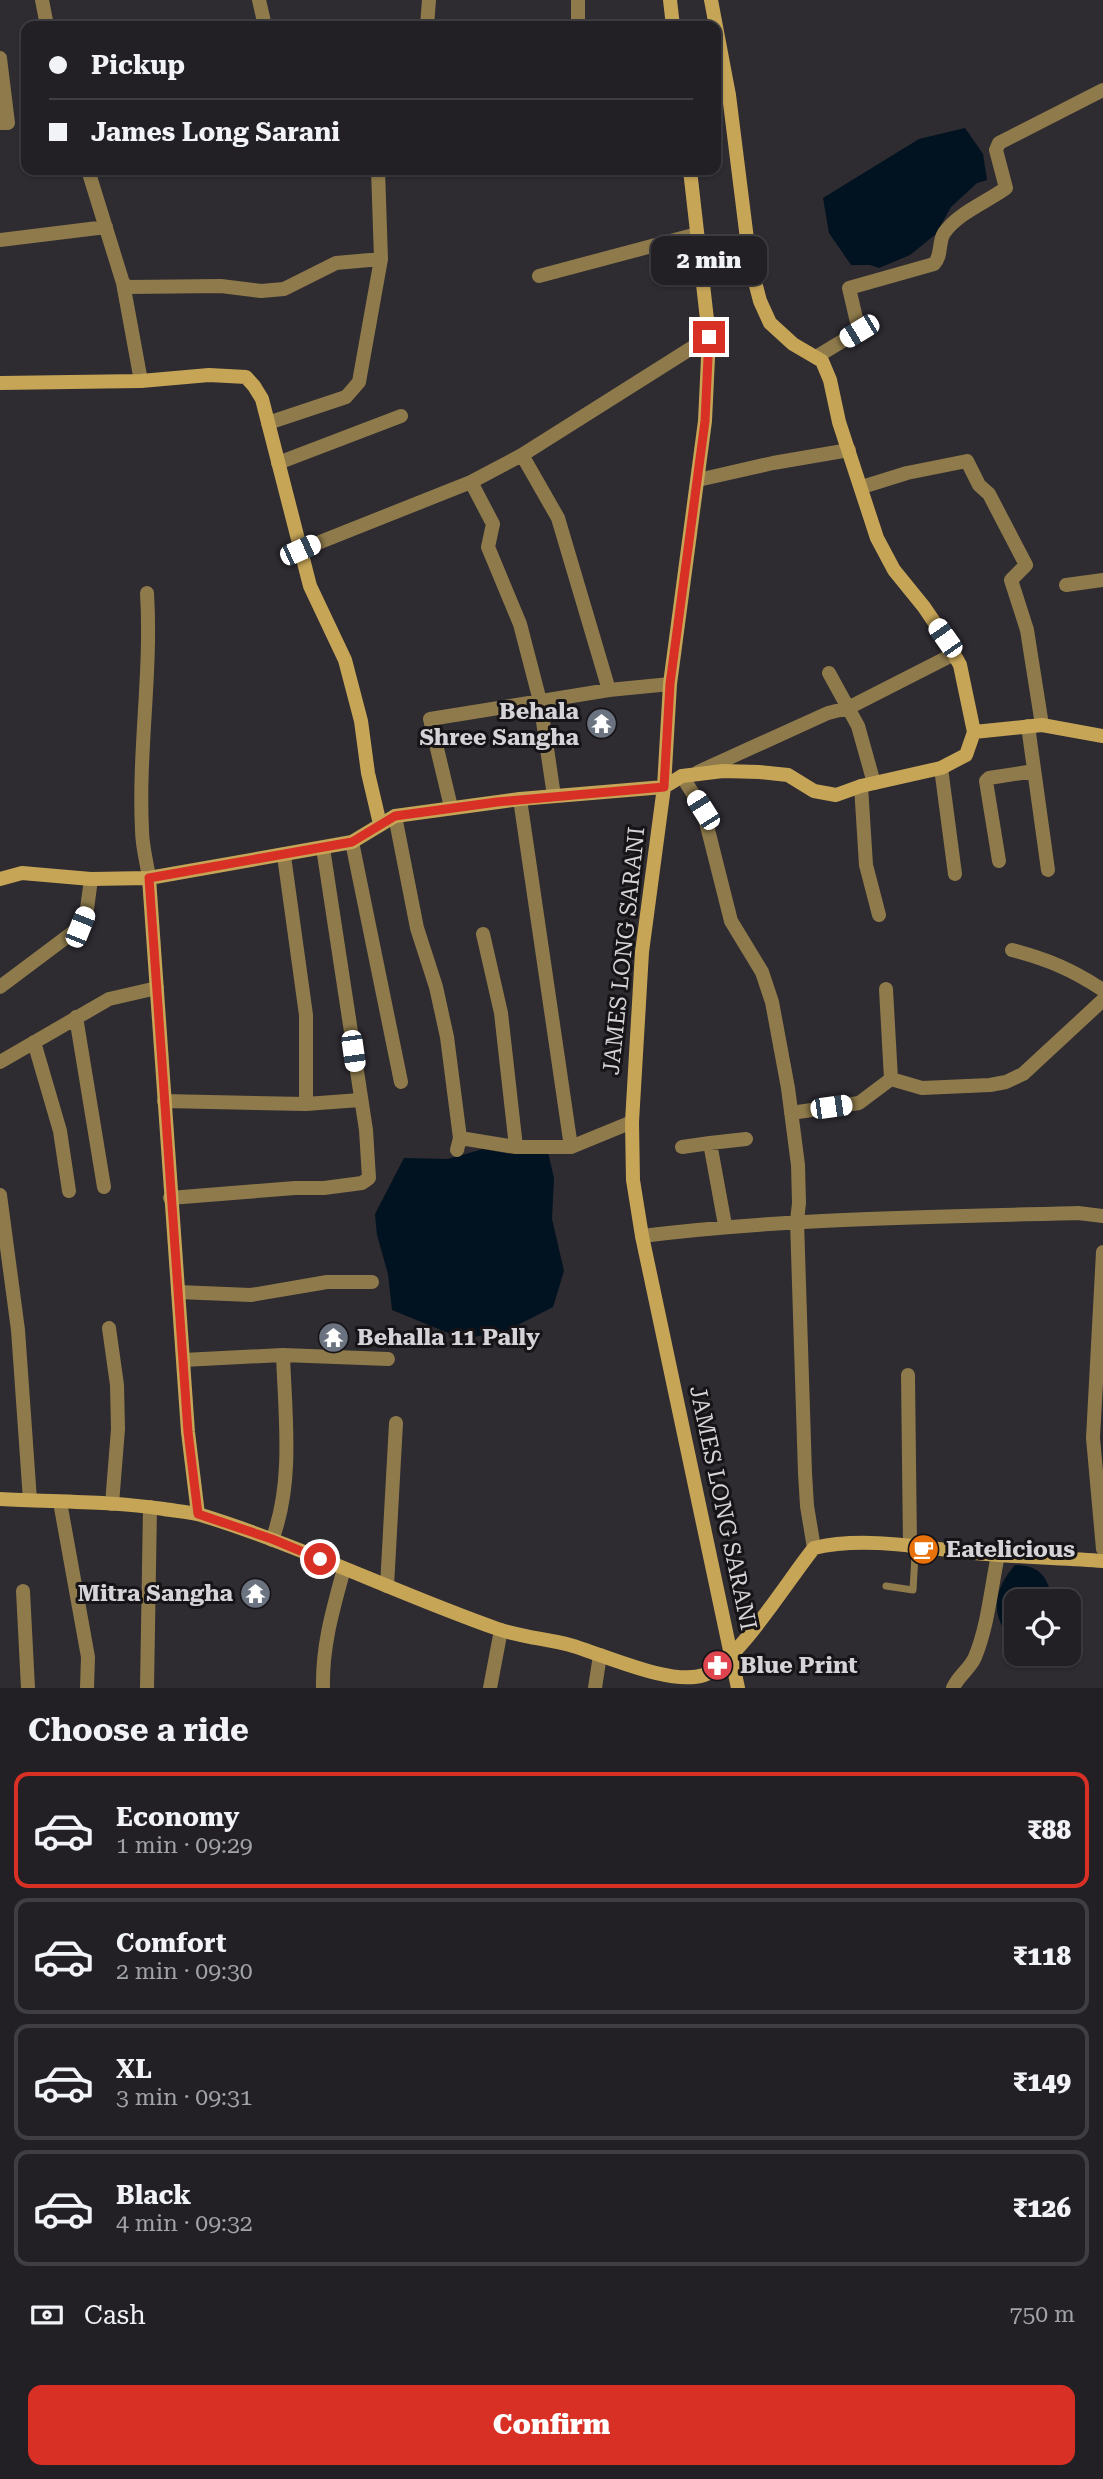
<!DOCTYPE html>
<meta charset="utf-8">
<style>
:root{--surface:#222025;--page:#2a282d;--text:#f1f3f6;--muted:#a2a3a7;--line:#3f3e42;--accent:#d93025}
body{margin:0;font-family:"Roboto Serif",serif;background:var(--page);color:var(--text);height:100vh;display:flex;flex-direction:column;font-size:26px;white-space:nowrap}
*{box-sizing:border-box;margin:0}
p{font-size:23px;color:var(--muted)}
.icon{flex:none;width:38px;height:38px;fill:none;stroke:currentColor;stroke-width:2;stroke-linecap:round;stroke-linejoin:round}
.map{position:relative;height:1688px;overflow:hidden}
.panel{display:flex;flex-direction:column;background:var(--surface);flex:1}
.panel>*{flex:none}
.banner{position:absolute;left:21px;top:21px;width:700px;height:154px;border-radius:14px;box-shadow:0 2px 5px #0004,0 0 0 2px var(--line);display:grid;align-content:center;height:154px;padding:0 28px;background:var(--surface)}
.fabs{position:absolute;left:1004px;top:1589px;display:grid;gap:14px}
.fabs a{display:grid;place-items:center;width:77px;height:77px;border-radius:14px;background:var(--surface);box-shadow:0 2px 5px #0004,0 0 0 2px var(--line);font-size:35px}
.end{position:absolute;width:32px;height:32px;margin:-16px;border:9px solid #d93025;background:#fff;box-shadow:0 0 0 4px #fff}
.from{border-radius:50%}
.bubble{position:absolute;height:49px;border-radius:14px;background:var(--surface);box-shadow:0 2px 5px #0004,0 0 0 2px var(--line);font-size:23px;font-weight:800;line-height:49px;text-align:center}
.car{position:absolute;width:21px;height:42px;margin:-21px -10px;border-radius:9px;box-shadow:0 0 5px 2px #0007;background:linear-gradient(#fff 24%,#345 0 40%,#fff 0 76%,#345 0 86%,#fff 0)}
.banner b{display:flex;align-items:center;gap:24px;height:66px;font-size:26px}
.banner b+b{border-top:2px solid var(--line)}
.banner i{width:18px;height:18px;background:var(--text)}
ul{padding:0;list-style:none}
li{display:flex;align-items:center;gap:21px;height:116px;margin:0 14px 10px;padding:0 14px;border:4px solid var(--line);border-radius:14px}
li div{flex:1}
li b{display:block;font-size:26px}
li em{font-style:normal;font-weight:800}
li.selected{border-color:var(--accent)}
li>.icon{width:63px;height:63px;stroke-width:1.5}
h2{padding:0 28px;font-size:32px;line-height:84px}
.pay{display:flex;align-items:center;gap:18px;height:77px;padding:0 28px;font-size:26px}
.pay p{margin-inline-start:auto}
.button{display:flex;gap:14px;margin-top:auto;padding:14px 28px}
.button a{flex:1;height:80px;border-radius:14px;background:var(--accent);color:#fff;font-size:28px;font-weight:800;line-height:80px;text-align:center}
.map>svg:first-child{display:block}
</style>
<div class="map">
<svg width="1103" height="1688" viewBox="0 0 1103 1688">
<rect width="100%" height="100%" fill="#2e2b31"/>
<!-- water -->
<path fill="#011320" d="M965,128L983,154L987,180L977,183L951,207L936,234L910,255L879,268L870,265H851L829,233L823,198L919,139Z
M547,1148L554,1178L552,1219L564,1271L553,1307L506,1331L463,1339L392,1310L388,1274L377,1235L375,1214L404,1158L448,1159L483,1149L510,1154Z
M1015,1565C1040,1565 1049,1578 1052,1601H1017V1636L1008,1635C989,1610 996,1587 1015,1565Z"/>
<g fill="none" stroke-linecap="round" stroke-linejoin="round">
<!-- lane -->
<path stroke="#8e7a4b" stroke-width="7" d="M886,1586L913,1590L915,1555L910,1546"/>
<!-- street -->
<path stroke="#8e7a4b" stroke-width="14" d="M42,0L47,26
M259,0L265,26
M427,26L429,0
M578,26V0
M0,58L8,123H0
M88,170L123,283L128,287L221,286L261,291L284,289L336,263L381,259L378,170
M0,240L106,227
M539,276L697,234
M123,283L141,381
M816,357L859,331L849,288L934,264C942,256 938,243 944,233C958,213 985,203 1006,188L996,150L999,143L1103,90
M268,423L346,397L359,382L381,259
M522,455L558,518L609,690
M278,463L401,416
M698,480L773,463L849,450
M471,482L493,524L488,547L520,624L540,701L554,796
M862,487L907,473L967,461L979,485L989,494L1026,565L1011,580L1027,630L1042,725
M300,550L471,482L522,455L709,337
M1066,585L1103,580
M147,593C152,672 138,751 142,830C142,846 147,863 149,878
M829,673L858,726L874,783
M1028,726L1048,870
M941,768L955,874
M698,772L828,713L848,708L954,654
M682,776L703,810L731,921L762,972L772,1002L788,1088L798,1165L799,1203L797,1221L805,1473L807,1506L814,1548
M861,786L866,865L879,915
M520,799L571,1147
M451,807L430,719L609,690L670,684
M395,816L417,928L436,987L447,1037L460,1138L457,1150
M352,842L401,1082
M284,856L306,1015V1104
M999,861L986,781L989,778L1034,771
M483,934L501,1013L516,1147
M1012,950C1049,960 1071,969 1103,990
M0,987L80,927L87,909L91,879
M886,989L891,1079
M76,1017L104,1187
M34,1042L60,1131L69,1191
M0,1062L109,999L157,988
M164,1101L306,1104L360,1100
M791,1113L859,1103L891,1079L922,1088L990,1085L1006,1082L1023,1074L1103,1000
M460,1138L516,1147H571L632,1122
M682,1147L710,1143
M0,1195L18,1330L30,1500
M170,1198L295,1188H324L362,1183L369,1178L366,1130L323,848
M725,1225L710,1143L746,1139
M642,1236C787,1218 932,1217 1078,1213L1103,1216
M1103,1252L1093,1438L1103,1549
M178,1292L251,1295L327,1282H372
M109,1328L117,1385L118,1429L112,1504
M183,1360L283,1355L388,1359
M908,1375L910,1546
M60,1502L88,1657L87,1688
M272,1540C294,1482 285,1415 283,1355
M387,1586L396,1423
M23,1591L28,1688
M147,1688L150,1507
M323,1688C322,1646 333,1609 344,1569
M490,1688L501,1630
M595,1688L600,1655
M953,1688C958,1676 970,1669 975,1657C988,1626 991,1588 998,1555"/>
<!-- secondary -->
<path stroke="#c6a557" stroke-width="14" d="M670,0L673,26
M690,170L709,337L705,421L670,684L664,787L642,952L632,1122L633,1180L642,1236L738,1688
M0,383L141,381L209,375L246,377L254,386L262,399L310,586L345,660L361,721L368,773L380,824
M974,732L1042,725L1103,736
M149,878L188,1432L198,1514
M0,879L22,873L91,879L149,878L352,842L395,816L520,799L664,787L682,776L723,771L759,772L788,775L814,791L836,795L861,786L941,768L966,755L974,732L960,665L945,638L924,607L894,570L877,538L839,422L830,380L822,361L793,344L770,323L760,301L750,263L729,95L711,0
M0,1499C55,1502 110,1501 164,1509C176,1511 189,1512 201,1515C302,1546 398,1594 498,1629C521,1637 547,1639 570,1645C605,1655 670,1686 704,1675C736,1665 790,1577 814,1548C864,1536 924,1548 974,1553C1017,1557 1060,1558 1103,1561"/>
</g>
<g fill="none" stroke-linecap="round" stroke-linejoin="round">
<!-- route -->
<path stroke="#d93025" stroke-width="9" d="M320,1559L272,1539L198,1514L188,1432L149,878L352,842L395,816L497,802L664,787L670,684L705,421L709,337"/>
</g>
<!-- icons -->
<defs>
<symbol id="temple-disc" viewBox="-11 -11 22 22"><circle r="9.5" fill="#6b7280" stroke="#161417"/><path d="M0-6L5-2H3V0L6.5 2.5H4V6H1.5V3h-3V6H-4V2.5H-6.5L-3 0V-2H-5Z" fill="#fff"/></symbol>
<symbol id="cafe-disc" viewBox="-11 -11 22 22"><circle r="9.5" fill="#e8710a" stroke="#161417"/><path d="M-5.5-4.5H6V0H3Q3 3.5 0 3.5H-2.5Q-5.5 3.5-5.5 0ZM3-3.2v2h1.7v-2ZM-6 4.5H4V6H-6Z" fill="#fff"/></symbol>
<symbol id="pharmacy-disc" viewBox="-11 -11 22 22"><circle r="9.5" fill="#e0444e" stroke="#161417"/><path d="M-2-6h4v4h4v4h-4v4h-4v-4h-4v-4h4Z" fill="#fff"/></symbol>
</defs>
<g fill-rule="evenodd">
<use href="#temple-disc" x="584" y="706" width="35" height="35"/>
<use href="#temple-disc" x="316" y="1320" width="35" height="35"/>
<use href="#cafe-disc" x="906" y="1532" width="35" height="35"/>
<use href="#temple-disc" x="238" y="1576" width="35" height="35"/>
<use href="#pharmacy-disc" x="700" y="1648" width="35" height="35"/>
</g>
<g text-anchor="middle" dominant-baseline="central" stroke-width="6" stroke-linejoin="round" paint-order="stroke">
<!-- poi labels -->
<g font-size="23" font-weight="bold" fill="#d5d3d7" stroke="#161417" text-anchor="start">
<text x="579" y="711" text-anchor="end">Behala<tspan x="579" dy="26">Shree Sangha</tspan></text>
<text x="357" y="1337">Behalla 11 Pally</text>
<text x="946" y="1549">Eatelicious</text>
<text x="233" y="1593" text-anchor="end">Mitra Sangha</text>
<text x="740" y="1665">Blue Print</text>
</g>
<!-- street labels -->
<g font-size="23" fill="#d5d3d7" stroke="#161417">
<text transform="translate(624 951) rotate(-84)">JAMES LONG SARANI</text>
<text transform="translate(723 1508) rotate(78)">JAMES LONG SARANI</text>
</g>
</g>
</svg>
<div class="fabs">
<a><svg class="icon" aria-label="locate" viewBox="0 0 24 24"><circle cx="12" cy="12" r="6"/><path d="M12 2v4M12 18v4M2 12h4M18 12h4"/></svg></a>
</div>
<i class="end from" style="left:320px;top:1559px"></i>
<i class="end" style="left:709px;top:337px"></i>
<div class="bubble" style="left:651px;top:236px;width:116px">2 min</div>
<i class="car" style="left:859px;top:331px;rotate:239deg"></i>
<i class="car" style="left:300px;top:550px;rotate:66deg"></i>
<i class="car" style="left:945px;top:638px;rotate:325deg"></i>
<i class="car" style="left:703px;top:810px;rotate:328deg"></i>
<i class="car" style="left:80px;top:927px;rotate:22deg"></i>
<i class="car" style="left:353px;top:1051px;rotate:172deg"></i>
<i class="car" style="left:831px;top:1107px;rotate:82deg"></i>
<div class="banner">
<b><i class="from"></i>Pickup</b>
<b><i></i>James Long Sarani</b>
</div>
</div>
<section class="panel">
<h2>Choose a ride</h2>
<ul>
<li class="selected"><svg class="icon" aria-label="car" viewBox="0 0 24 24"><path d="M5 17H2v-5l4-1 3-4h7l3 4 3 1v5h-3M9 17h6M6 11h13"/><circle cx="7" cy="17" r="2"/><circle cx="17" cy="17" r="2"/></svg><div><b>Economy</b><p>1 min · 09:29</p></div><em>₹88</em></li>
<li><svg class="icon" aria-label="car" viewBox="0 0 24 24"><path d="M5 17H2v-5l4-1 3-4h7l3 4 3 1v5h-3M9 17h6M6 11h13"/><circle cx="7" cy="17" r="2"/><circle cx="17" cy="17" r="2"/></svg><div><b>Comfort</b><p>2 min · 09:30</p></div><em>₹118</em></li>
<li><svg class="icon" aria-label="car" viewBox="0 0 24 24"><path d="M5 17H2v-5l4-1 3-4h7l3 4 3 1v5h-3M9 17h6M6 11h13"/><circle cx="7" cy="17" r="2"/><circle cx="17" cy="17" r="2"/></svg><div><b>XL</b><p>3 min · 09:31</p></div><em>₹149</em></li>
<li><svg class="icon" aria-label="car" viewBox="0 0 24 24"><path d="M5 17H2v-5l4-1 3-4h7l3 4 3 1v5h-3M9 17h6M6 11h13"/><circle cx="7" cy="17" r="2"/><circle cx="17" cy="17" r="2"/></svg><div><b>Black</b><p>4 min · 09:32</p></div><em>₹126</em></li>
</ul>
<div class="pay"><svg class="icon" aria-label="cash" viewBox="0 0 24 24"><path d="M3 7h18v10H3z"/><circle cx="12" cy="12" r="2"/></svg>Cash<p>750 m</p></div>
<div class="button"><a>Confirm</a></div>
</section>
